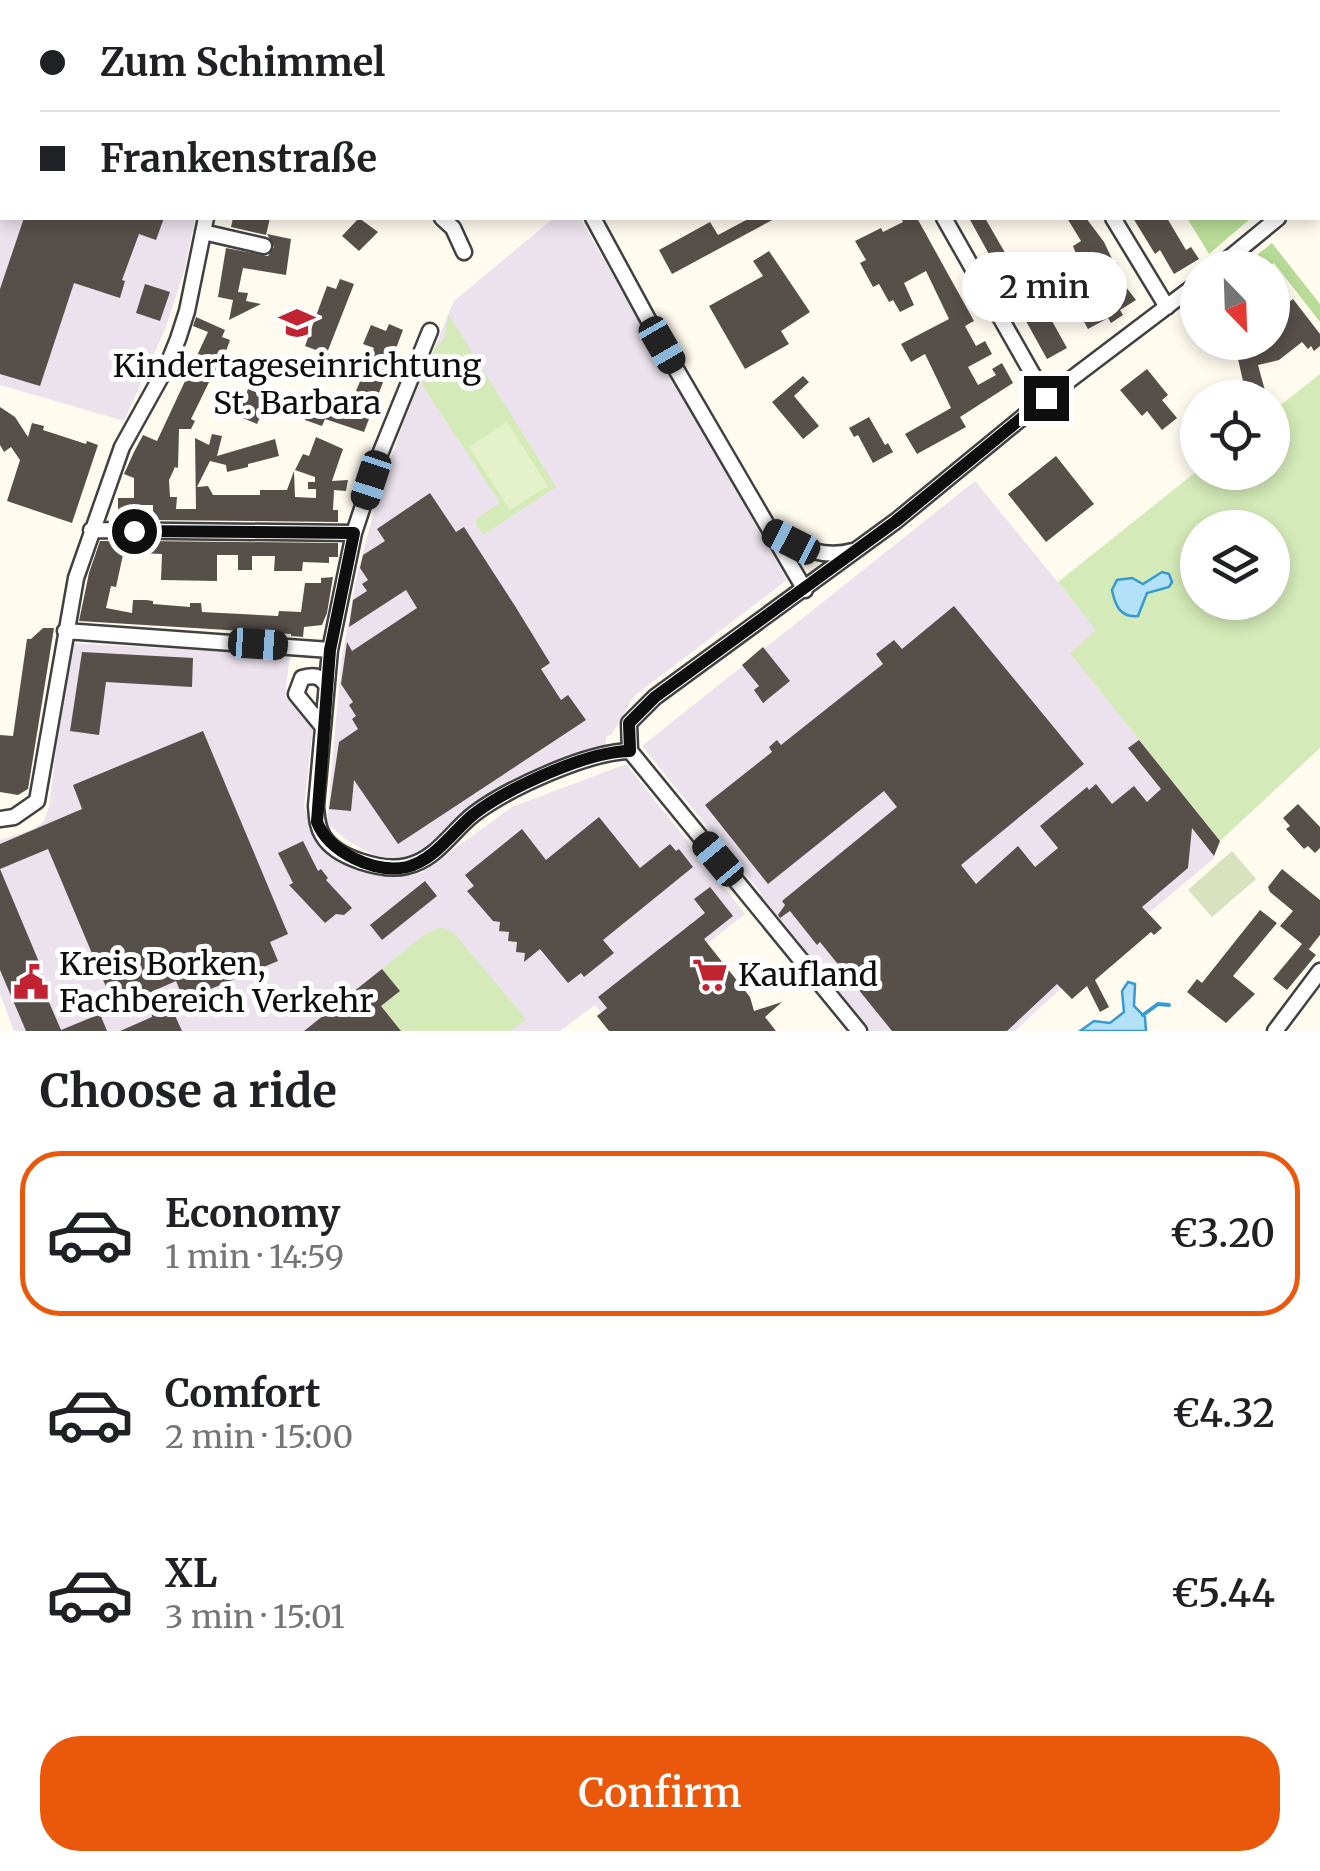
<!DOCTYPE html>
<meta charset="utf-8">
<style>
:root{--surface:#fff;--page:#f2f2f2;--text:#202124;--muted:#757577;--line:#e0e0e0;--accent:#ea580c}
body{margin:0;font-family:Merriweather,serif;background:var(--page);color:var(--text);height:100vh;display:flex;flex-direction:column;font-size:38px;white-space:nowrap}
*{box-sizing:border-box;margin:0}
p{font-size:32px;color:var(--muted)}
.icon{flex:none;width:55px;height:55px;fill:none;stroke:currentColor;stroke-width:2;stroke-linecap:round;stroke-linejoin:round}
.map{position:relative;height:1031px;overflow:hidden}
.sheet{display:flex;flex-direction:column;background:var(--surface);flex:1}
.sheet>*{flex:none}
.hud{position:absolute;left:0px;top:0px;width:1320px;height:220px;box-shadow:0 5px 15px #0003;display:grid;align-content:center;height:220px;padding:0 40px;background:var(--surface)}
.needle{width:65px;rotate:157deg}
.controls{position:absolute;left:1180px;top:250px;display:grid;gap:20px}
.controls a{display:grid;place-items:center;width:110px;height:110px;border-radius:50%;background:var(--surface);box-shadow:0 5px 15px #0003;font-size:50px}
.end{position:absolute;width:45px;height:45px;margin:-22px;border:12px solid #0e0e0e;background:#fff;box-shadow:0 0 0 5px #fff}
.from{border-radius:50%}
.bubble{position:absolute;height:70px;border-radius:35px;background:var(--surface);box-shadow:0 5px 15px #0003;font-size:32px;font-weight:600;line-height:70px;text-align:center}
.car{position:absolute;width:30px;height:60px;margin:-30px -15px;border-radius:12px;box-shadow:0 0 8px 2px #0007;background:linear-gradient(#222 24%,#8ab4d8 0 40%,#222 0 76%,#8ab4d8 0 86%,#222 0)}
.hud b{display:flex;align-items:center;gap:35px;height:95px;font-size:38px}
.hud b+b{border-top:2px solid var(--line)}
.hud i{width:25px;height:25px;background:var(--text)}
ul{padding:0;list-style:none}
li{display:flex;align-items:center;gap:30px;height:165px;margin:0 20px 15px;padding:0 20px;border:5px solid transparent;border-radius:40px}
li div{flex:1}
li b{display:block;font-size:38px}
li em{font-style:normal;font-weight:600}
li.current{border-color:var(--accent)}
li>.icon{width:90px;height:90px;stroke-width:1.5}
h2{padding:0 40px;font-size:45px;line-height:120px}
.action{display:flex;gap:20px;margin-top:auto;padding:20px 40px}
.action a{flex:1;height:115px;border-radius:40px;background:var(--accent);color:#fff;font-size:40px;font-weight:600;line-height:115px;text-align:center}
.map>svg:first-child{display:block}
</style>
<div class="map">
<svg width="1320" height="1031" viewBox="0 0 1320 1031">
<rect width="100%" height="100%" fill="#fffbef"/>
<!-- industrial -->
<path fill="#ebe2ed" d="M0,0H250L2,2V218H195L185,268L166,327L124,421L0,385Z
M554,218H580L787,580L634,696L612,734L606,737L605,752L464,820L412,859L375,856L345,839L327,823L341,662L358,570L381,487L403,423L454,301Z
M975,481L1097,630L1071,653L1220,841L1213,859L1072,978L1015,1031H870L758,897L761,893L642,746Z
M69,643L290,655L285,697L313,728L304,807L318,843L337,856L386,872L421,873L512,807L626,764L745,914L608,1021L595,1005L560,1031H14L0,994V840L34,829L44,821L49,807Z"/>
<!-- green -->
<path fill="#d4eab8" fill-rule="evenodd" d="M449,315L556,487L483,535L476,524L477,518L500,503L422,385L434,349L444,339Z
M1320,374V748L1220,841L1070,653L1096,630L1058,582L1197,471L1272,472L1273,411ZM1198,528H1272V602H1198Z
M440,927L454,933L526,1019L511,1031H401L381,1006L399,991L382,969L425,934Z"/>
<!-- forest -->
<path fill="#b8dc97" d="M1187,218H1251L1209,254Z
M1272,243L1320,304V322L1274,263L1267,267H1242Z"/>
<!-- cemetery -->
<path fill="#d8e2bf" d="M1232,851L1256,879L1212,917L1188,890Z"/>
<!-- pitch -->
<path fill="#e5f1ca" d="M507,422L548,486L510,510L469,447Z"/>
<!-- water -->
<path fill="#b3e1f7" stroke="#389ad0" stroke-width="2.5" d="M1162,572L1169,574L1172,582L1169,587L1147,593L1138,616C1120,618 1115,605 1112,590L1117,580L1132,578L1143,584Z
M1128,982L1135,984L1134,1006L1145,1017L1146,1031H1080L1094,1021L1110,1023L1124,1012L1122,991Z"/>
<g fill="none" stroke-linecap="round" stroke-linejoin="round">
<!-- stream -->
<path stroke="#389ad0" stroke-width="4" d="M1143,1015L1158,1004L1169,1005"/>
</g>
<!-- building -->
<path fill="#574f4a" d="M24,218H164L156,240L139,234L122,280L125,281L120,298L74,283L40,386L0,374V289Z
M233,218H270L266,235L231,227Z
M359,218L378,232L359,251L342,236Z
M750,218H776L672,274L659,250L710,222L718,235Z
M901,218H917L974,321L965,326L976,346L985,341L992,354L968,367L978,385L996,375L992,369L1002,363L1013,383L960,417L966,427L917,454L905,434L951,408L925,354L911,362L901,344L949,319L926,271L904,283L914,305L900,312L893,300L889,302L879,284L873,287L860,263L866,260L855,241L881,228L883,232L903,222Z
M969,218H985L1019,277L1024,274L1032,285L1067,348L1047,359Z
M1067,218H1086L1104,242L1114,263L1117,262L1122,270L1116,274L1136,300L1120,310L1123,315L1111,323L1108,318L1088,329L1063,283L1083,272L1073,246L1081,241Z
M1133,218H1167L1186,250L1191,247L1199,259L1174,274L1160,250L1155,254Z
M267,234L291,239L286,275L243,268L238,292L248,293L246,301L261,304L229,320L233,300L218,297L226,248L268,256L274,247Z
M769,251L810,312L781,331L789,344L745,369L709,306L763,276L753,261Z
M340,279L354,284L327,353L335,356L330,369L320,365L324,353L305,346L327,286L336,289Z
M145,284L170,292L160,321L136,313Z
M1293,299L1320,334V346L1314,351L1311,346L1308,349L1302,342L1279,360L1258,365L1267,398H1247L1234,342H1272V332L1286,322L1281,308Z
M196,317L225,330L222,337L230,340L218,374L214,372L191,419L195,421L191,429H179L178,468L175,467L169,480L170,497H177L176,509H196L195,438L209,445L212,434L222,436L217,456L275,439L279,456L248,464V467L227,472L226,465L210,461L197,487L208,486L213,495H260V490H287L294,471L295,497L316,498V489H308V482H315V477L295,470L303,454L309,456L316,437L343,449L332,481L348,480L346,491L334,490L333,510H338V522L153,520V505H134V520H118V498H134V478L124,474L134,452L143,435L157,441L208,332L193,326Z
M389,324L403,330L364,432L325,419L322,426L305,420L313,397L348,410L374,348L363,344L371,325L386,331Z
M1147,369L1168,395L1162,400L1177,418L1162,430L1147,411L1142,416L1120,390Z
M803,376L809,382L794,396L819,426L803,439L772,402Z
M248,389L273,399L269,410L264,408L257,424L238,416Z
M0,407L15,417L28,437L32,423L44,426L43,430L86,444L87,441L98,445L72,523L7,501L20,460L11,447L4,452L0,445Z
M869,417L885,445L888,443L893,452L873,463L858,435L854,437L849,428Z
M1056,456L1094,504L1046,542L1008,494Z
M430,493L456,532L464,527L515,606L550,663L541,669L561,700L568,695L586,720L398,844L354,780L351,811L329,809L339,742L358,729L352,719L356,716L349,705L353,702L341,684L347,642L352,651L417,608L406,590L349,627L353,600L367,591L362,584L368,580L360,568L363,555L385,541L377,529Z
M100,541H126L116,587L111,586L106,608L132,613L133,600H146L153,601V604L190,607V603H201L202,612L278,616L279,611L301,612L305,583H321V578L333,577L327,613L322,625L304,627L303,637L291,636V634L79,621L89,573Z
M147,541L338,543V557H329V563L303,562L302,571H274L275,556H252V570H238V555H217V581L161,580L162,554L137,553L138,543Z
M954,606L1084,764L961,865L976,884L1018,846L1035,867L1058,848L1040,826L1087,787L1089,790L1096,784L1112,804L1134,786L1147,802L1161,789L1128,748L1139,740L1220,841L1214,856L1192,828L1188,868L1142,907L1162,928L1154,935L1151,932L1095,980L1109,1007L1100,1012L1087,986L1072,999L1057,984L1007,1031H892L820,942L817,945L790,911L780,918L778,915L785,905L782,901L897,807L884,791L768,884L705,805L772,752L769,747L777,740L781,745L883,664L876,654L894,640L902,649Z
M43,628H54L28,789L18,795L0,792V735L13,736L27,639H31Z
M763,647L790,681L763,703L754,690L759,686L742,665Z
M82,652L193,658L192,687L106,682L99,735L70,731Z
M203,731L288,934L270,942L278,961L184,1000L176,981L115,1008L48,849L0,869L39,962L33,965L61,1030L100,1014L107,1031H26L0,970V844L82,809L73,785Z
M1298,804L1320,827V848L1315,853L1308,846L1304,849L1286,829L1290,826L1283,818Z
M599,817L640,868L670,844L676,851L679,849L693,867L603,940L614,953L584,977L581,973L568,983L540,949L524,962L525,953L516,952L517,942L508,941L509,932L499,931L500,922L493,921L467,891L474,886L465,875L522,829L546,860Z
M303,841L318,871L321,869L328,878L326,880L352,908L344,915L336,914L325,923L289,885L293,883L278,853Z
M1282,869L1320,900V935L1309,949L1306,947L1316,955L1287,990L1273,979L1302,944L1280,926L1293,911L1270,892L1268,887Z
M425,881L437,896L382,940L370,925Z
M710,887L733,916L704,939L750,997L754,1011L782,1002L765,1017L776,1031H609L597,1016L607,1008L598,997L705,913L694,899Z
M1260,910L1277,923L1233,976L1255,994L1226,1023L1187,992L1197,979L1202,983Z
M382,969L400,991L381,1006L401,1031H304Z
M151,999L164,1012L172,1009L182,1031H120L152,1017Z"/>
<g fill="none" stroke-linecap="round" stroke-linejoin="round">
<defs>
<path id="minor" d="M449,0L451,2
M613,0L615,2
M797,0L799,2
M1081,0L1082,2
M264,2L265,0
M628,2L630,0
M1206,2L1210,0
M1318,184L1320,182
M442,218L453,228L464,252
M593,218L662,345L805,590
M944,218L1046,398
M1113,218L1167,307
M203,232L264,246
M1217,268L1278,218
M430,331L380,454L354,533L330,650L316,806C317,817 317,827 323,836C336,858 383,872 407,866C436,860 452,831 474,814C509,788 587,752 630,751
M91,530L354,533
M771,532C799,546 821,560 853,551
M65,631L330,650
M323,727L296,694L302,678C313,675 320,675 326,685
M0,819L14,817L37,801L76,578L122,447L167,366L178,339L187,311L206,218
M859,1031L630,751L629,723L655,697L896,521L1046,398L1198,283
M1275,1031L1320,971"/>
</defs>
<!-- minor casing -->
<use href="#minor" stroke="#414141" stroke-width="19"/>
<!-- minor -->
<use href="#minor" stroke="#fff" stroke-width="14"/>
</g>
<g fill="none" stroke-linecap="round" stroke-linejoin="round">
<!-- route -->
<path stroke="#0e0e0e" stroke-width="12" d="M134,531L354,533L330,650L317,822C329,852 374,874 407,867C435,860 453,831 474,814C508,788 588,751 630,751L629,723L655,697L896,521L1046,398"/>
</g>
<!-- icons -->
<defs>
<symbol id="school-bare" viewBox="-9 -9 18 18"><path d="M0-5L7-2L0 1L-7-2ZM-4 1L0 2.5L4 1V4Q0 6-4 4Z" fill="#c12331" stroke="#fff" stroke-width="2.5" paint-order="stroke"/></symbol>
<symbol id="supermarket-bare" viewBox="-9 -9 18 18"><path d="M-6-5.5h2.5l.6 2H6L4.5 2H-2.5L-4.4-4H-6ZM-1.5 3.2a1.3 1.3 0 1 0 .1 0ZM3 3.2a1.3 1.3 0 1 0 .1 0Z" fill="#c12331" stroke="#fff" stroke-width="2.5" paint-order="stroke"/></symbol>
<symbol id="civic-bare" viewBox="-9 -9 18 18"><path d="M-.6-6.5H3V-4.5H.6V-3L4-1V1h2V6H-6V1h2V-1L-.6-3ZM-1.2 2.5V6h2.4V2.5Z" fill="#c12331" stroke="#fff" stroke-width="2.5" paint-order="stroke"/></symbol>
</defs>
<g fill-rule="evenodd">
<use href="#school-bare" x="272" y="298" width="50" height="50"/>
<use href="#supermarket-bare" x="685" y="950" width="50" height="50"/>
<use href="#civic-bare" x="6" y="957" width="50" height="50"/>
</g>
<g text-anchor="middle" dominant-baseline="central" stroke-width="10" stroke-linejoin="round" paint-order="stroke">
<!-- poi labels -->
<g font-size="32" fill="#0e0e0e" stroke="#fff" text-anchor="start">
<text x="297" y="366" text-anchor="middle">Kindertageseinrichtung<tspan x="297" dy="37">St. Barbara</tspan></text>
<text x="59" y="964">Kreis Borken,<tspan x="59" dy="37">Fachbereich Verkehr</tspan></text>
<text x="738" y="975">Kaufland</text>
</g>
</g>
</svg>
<div class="controls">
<a><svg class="needle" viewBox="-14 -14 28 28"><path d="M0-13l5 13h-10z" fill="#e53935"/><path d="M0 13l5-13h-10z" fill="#757577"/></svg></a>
<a><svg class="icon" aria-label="locate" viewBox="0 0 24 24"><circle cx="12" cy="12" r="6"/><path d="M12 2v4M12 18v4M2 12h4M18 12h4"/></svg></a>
<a><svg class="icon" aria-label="layers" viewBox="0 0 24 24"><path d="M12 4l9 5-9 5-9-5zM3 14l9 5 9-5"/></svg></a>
</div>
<i class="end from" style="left:134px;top:531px"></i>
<i class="end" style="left:1046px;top:398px"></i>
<div class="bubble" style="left:962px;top:252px;width:165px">2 min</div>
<i class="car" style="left:662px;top:345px;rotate:150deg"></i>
<i class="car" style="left:371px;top:480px;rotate:198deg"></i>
<i class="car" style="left:791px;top:542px;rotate:297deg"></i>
<i class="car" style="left:258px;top:644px;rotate:94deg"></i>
<i class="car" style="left:718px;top:859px;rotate:320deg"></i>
<div class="hud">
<b><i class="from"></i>Zum Schimmel</b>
<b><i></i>Frankenstraße</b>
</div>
</div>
<section class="sheet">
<h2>Choose a ride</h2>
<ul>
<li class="current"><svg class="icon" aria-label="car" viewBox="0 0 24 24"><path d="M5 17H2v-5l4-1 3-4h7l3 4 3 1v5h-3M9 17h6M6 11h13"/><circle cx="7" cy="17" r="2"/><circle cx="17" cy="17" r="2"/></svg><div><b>Economy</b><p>1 min · 14:59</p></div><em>€3.20</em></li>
<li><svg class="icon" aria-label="car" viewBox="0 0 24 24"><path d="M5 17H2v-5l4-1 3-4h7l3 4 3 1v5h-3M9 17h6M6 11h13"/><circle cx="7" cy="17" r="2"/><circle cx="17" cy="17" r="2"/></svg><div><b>Comfort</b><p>2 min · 15:00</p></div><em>€4.32</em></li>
<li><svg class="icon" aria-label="car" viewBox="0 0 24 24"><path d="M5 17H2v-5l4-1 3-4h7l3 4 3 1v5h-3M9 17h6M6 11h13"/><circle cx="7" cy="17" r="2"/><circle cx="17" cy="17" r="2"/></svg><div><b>XL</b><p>3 min · 15:01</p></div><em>€5.44</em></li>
</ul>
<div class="action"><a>Confirm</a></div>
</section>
